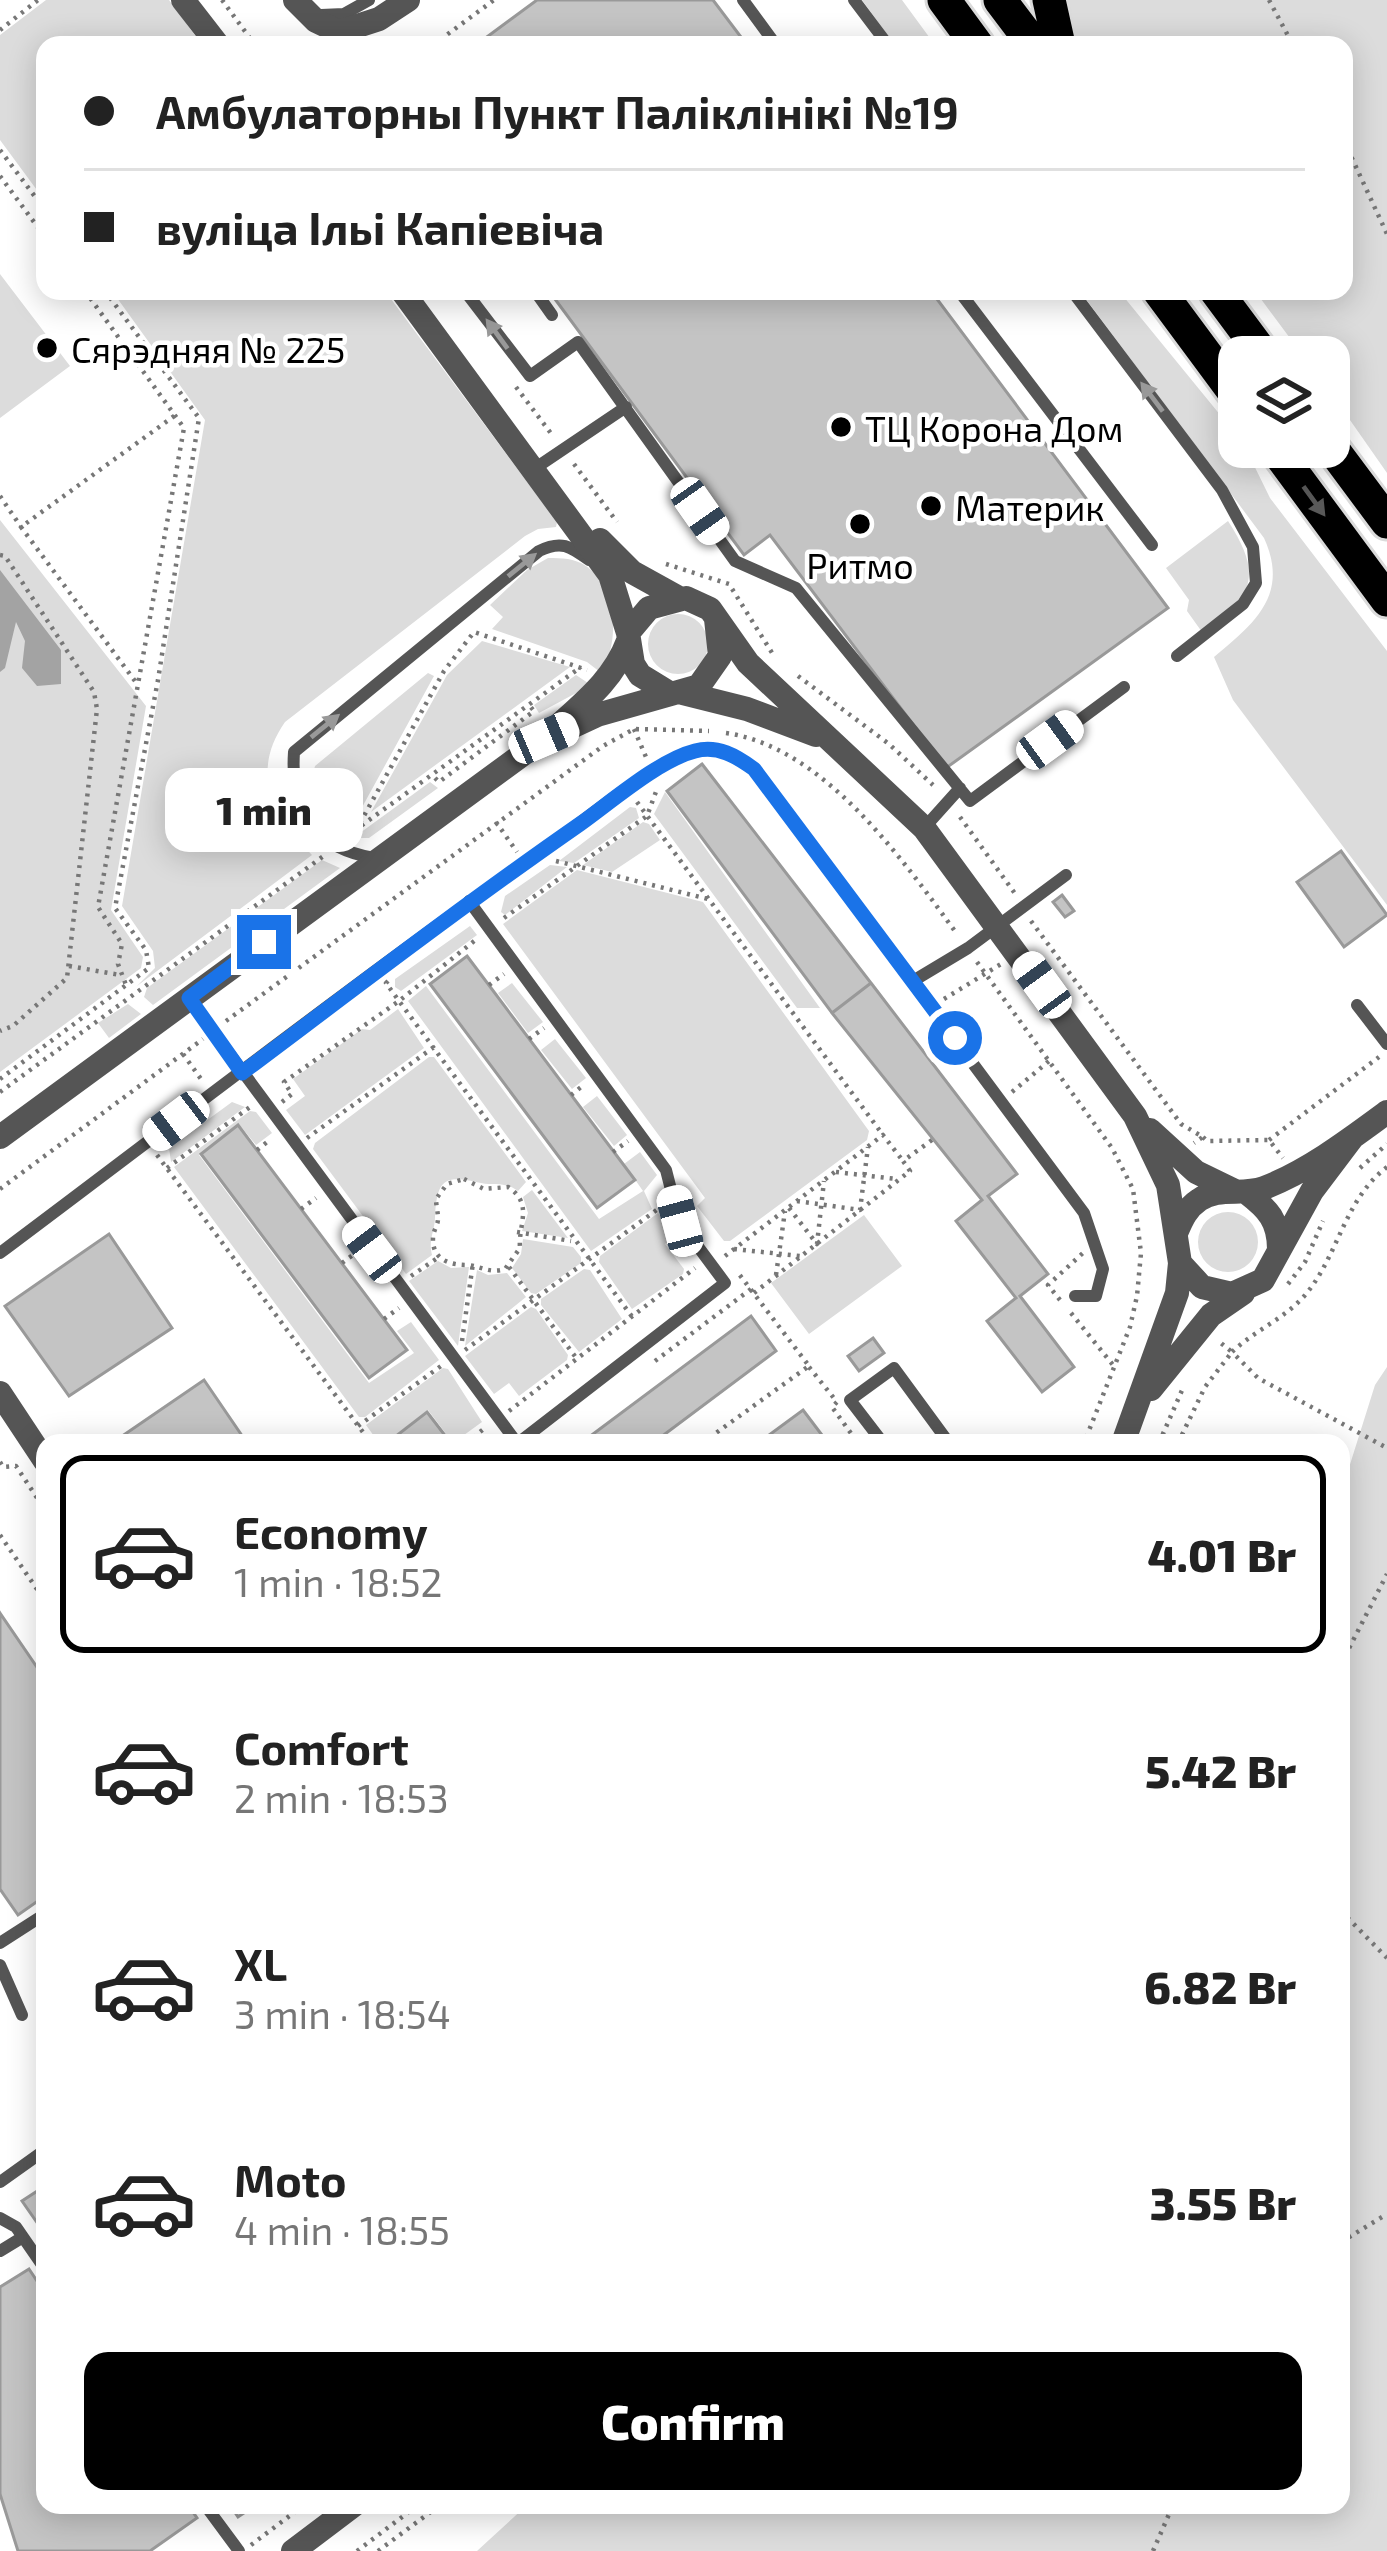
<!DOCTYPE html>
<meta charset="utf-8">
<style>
:root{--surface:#fff;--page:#f2f2f2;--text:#222;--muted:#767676;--line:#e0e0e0;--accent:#000}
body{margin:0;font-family:"Exo 2",sans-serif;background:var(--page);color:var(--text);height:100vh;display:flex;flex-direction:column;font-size:45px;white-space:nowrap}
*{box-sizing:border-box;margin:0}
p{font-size:39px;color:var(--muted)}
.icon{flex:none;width:66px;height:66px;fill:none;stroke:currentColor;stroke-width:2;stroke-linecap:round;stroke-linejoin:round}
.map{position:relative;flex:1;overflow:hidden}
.drawer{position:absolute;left:36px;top:1434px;width:1314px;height:1080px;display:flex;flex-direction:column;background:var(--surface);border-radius:24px;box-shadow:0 6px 30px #0003}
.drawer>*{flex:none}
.top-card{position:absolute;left:36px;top:36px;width:1317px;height:264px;border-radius:24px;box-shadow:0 6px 30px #0003;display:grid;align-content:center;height:264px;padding:0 48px;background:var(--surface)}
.controls{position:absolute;left:1218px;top:336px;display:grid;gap:24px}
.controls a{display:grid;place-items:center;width:132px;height:132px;border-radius:24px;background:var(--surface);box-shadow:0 6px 30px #0003;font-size:60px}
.end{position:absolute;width:54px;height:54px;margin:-27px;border:15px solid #1a73e8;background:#fff;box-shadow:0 0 0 6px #fff}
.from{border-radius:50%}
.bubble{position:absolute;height:84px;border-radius:24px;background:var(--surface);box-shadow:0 6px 30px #0003;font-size:39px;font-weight:800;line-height:84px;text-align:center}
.car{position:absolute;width:36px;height:72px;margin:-36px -18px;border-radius:15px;box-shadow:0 0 9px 3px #0007;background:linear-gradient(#fff 24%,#345 0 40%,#fff 0 76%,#345 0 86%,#fff 0)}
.top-card b{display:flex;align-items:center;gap:42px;height:114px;font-size:45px}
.top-card b+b{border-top:3px solid var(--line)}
.top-card i{width:30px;height:30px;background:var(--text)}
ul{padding:21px 0 0;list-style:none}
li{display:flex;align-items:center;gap:36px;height:198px;margin:0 24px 18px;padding:0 24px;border:6px solid transparent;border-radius:24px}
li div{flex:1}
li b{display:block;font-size:45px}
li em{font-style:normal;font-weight:800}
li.selected{border-color:var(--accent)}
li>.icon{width:108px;height:108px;stroke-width:1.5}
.action{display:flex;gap:24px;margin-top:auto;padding:24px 48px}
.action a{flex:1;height:138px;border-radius:24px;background:var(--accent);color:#fff;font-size:48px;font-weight:800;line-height:138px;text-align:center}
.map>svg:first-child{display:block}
</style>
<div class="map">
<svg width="1387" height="2551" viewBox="0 0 1387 2551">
<rect width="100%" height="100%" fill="#fff"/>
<!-- green -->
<path fill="#dcdcdc" d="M46,0H169L202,45H45V201L0,140V35Z
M862,0H902L935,45H895Z
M1056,0H1387V473L1329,390V357H1304L1255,291H1344V45H1073Z
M0,274L70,366L0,418Z
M112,291H385L557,522L556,527L538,529L525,536L285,722C249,774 274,815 312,855L137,986L155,968L153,951L122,906L205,420Z
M1080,291H1119L1239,438V447H1245L1270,498L1387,651V905L1233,700L1214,657C1254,624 1290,595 1264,538Z
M0,520L146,706L111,910L143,957L141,968L0,1072Z
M1228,521C1265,578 1250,594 1207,639L1187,611L1189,600L1166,568Z
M548,558C562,558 574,558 586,566C617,587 621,645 600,672L587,662L492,629L503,617L490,605L527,570Z
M648 644a30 30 0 1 1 60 0a30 30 0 1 1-60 0Z
M482,641L570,667L371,812L447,675Z
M428,673L434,676L354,822L342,836L319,818L307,796L315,766Z
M576,675L591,685L539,713L534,705Z
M430,782L438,788L369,838H353Z
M665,792L820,1008H797L654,814Z
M630,807L636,808L639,818L574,863L559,861Z
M643,822L649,824L660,840L612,872L583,865Z
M322,860L340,868L153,1005L144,997L147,988Z
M550,865L567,867L505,915L501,912L505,896Z
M577,870L703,902L869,1131L867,1140L730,1241H724L697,1206L705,1198L503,924Z
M470,926L477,935L401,991L395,987V979Z
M512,983L543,1022L528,1033L498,993Z
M426,986L599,1219L643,1191L624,1164L640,1152L657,1175L644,1191L652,1209L591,1251L408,1001Z
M128,1004L141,1014L109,1038L98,1023Z
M398,1009L424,1048L305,1135L286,1110L305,1096L293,1079L362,1029L370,1030Z
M555,1039L586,1078L572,1089L541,1050Z
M429,1057H434L526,1182L518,1191C504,1181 495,1186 481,1183C444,1174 437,1179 435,1217C435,1231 428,1239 432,1255L406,1274L313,1149L315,1143Z
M597,1096L627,1135L614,1146L583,1107Z
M232,1102L245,1107L171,1162L169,1148Z
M250,1111L256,1112L272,1133L256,1145L238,1123L199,1155L369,1383L414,1353L397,1331L411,1322L439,1360L365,1417H359L174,1167Z
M532,1190L568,1238L522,1231L528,1213L523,1197Z
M1198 1242a30 30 0 1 1 60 0a30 30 0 1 1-60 0Z
M658,1213L675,1236L665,1244L684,1269L683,1274L632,1309L599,1262L600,1256Z
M864,1215L902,1266L809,1334L771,1283Z
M523,1239L573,1247L581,1257V1263L536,1294L531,1293L512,1268L521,1254Z
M438,1261L451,1268L469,1267L458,1346L409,1281Z
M584,1269L590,1270L622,1319L579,1352L541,1305V1299Z
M477,1270L488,1275L507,1273L526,1297L465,1346Z
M531,1307L536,1309L568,1355L567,1360L519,1396L509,1383L494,1394L465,1356Z
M1387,1367V2551H477L527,2505H1341V1493L1375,1385Z
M443,1368L448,1369L482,1422L453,1443L428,1410L385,1443H379L366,1425Z"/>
<!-- water -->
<path fill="#a3a3a3" d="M0,570L61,650V684L37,686L22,668L25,641L16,622L5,668L0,672Z"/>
<!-- building -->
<path fill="#c4c4c4" stroke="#999" stroke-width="3" d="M537,0H713L747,45H476Z
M549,291H931L1168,608L946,768L770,535L744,555Z
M702,764L871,983L832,1013L667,791Z
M1341,851L1387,915L1344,947L1297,882Z
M1062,895L1074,911L1065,917L1053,902Z
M467,956L635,1180L597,1208L430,984Z
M871,983L1017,1174L988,1196L1048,1274L1020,1296L1074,1367L1042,1392L987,1321L1016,1298L956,1221L982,1200L832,1013Z
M238,1125L407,1350L369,1378L201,1154Z
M109,1234L172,1328L69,1396L5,1306Z
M751,1316L776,1351L653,1443H581Z
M873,1338L884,1353L859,1371L848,1356Z
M204,1380L247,1443H112Z
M803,1410L828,1443H769L765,1438Z
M427,1412L447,1438L440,1443H387Z
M0,1613L45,1679V1896L18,1915L0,1889Z
M45,2186V2234L22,2201Z
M29,2269L45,2293V2505H188L197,2518L150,2551H18L0,2494V2287Z
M230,2505H256L238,2517Z"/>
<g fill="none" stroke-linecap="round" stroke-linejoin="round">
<defs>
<path id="trunk" d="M944,0L977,45
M1000,0L1034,45
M1049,0L1059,45
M1159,291L1239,399
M1216,291L1265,357
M1329,444L1387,522
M1274,447L1387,600"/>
</defs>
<!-- trunk casing -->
<use href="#trunk" stroke="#dbdbdb" stroke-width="39"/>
<!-- path -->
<path stroke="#777" stroke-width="4.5" stroke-dasharray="3 6" stroke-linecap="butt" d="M222,0L255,45
M1269,0L1293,45
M0,30L38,0
M433,45L494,0
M1344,141L1387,234
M0,150L45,210
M0,176L45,237
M85,291L184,428L98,907L122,944L118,964L126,985
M516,387L553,436
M574,464L617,522
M0,496L21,527
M0,555L5,556L94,692L97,709L67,978L13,1026L0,1031
M666,564L729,584L774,656
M798,676L889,744L933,785
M135,681L21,527L177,414
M634,729L646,757
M726,733C824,747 903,860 957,934
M435,778L439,782L534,711L529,705
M637,802L883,1135
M960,817L1016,895
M496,822L517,852
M360,823L444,671L474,632L587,670
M347,836L581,667
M556,861L708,899
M504,918L647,816L657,789
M1031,921L1181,1124L1203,1137L1194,1143
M977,962L1112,1148L1133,1189L1141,1253L1137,1296L1130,1327L1084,1443
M69,966L120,975
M388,981L386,983L399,1001L633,1318
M489,985L504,974
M944,999L1001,964
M226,1021L603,746L634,729L709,731
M529,1039L544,1028
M183,1054L201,1079
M0,1079L149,968L146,950L115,908L158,680L199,418L105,291
M0,1092L325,855
M1012,1092L1049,1061
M571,1095L585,1084
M282,1102L292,1094L284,1082L399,1001L478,938
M1203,1137L1207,1141L1269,1140L1283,1158
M307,1138L434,1047
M1269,1140L1379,1057
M257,1150L271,1139
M613,1152L628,1141
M157,1155L371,1443
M1387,1167C1344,1200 1339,1254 1306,1294C1286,1318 1255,1330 1232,1352L1258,1378L1387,1448
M167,1168L250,1107
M1360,1168L1387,1144
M836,1172L896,1179
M464,1179L484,1189L508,1187C534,1204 518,1224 520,1248L505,1269C489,1274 481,1266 467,1265C450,1265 432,1260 433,1238C433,1231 438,1225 438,1219C438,1212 436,1205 436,1199L447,1184Z
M0,1189L203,1039
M797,1201L860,1210L868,1147
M789,1208L817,1244L824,1181
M301,1209L316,1198
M517,1232L571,1241
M734,1249L800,1256
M725,1256L883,1135L903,1161
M342,1263L357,1252
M509,1267L577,1359
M776,1275L785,1211
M411,1276L439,1257
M1288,1284L1305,1262L1323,1221
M754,1293L910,1171L903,1161L932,1140
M1060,1300L1048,1285L1083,1253
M1071,1313L1113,1365
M384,1319L399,1308
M462,1341L473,1263
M465,1350L658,1209
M655,1361L751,1289
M809,1367L837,1402L832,1407L858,1443
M509,1411L695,1268
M358,1426L441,1366
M466,1443L485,1428
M702,1443L809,1366L739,1274
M1159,1443L1183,1388
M1178,1443L1205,1387L1232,1352L1217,1340
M0,1462L3,1467L16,1466L45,1510
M0,1535L45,1601
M1341,1664L1387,1574
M1341,1911L1387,1958
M1341,2242L1387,2214
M251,2545L304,2505
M357,2551L418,2505
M378,2551L440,2505
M1153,2551L1173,2505"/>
<!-- service -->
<path stroke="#555" stroke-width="12" d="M743,0L776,45
M854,0L888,45
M321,15L344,14L369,0
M465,291L530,376L578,342L735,561L796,588L970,801L1124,687
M535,291L552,315
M959,291L1152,545
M1072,291L1222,490L1253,547L1256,583L1243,604L1177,656
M534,469L626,407
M925,827L960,788
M374,858C314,848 290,811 294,752L539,551C561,540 570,546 589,560
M469,901L666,1170L679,1221L725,1283L518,1443
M913,981L968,948L1066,875
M189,999L517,1443
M1357,1005L1387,1044
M0,1253C183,1116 363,976 550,845C585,820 656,760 695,751C718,745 736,756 754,769L1084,1213L1103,1269L1096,1296H1075
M883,1443L850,1400L894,1368L949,1443
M0,1943L45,1914
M0,1965L22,2015
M0,2182L45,2150
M0,2218L16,2227L45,2269
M0,2251L23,2237
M205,2505L239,2551"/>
<!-- minor -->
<path stroke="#555" stroke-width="24" d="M183,0L218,45
M295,0L316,21L339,32L379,19L408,0
M402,291L610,575L628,633
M600,540L632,572L679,598
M716,619L720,656L699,686L671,694L640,675L633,664L628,633L649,608L686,598L710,609L748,663L924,828L1135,1116L1168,1185L1180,1263L1202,1287L1232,1294L1263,1280L1312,1191L1352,1138
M683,693L747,709L816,735
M569,728L597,715L671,694
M1150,1130L1196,1172L1233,1190
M0,1137L545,738C576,708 612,684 628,641
M1247,1193C1268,1209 1279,1221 1279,1249
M1177,1231C1182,1219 1187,1208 1199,1200C1219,1186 1242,1196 1264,1188C1308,1171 1349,1140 1387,1112
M1151,1389L1211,1315L1243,1293
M0,1393L45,1461
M1123,1443L1177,1293L1180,1263
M293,2551L354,2505"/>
<!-- trunk -->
<use href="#trunk" stroke="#000" stroke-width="33"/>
</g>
<!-- one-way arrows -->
<defs><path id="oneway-solid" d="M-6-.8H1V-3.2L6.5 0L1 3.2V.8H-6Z" transform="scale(3)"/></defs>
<g fill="#999">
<use href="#oneway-solid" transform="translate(497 334) rotate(-126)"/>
<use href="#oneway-solid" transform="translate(1152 397) rotate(-127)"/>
<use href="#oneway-solid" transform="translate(522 565) rotate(-39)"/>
<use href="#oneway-solid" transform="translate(325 726) rotate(-39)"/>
</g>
<use fill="#595959" href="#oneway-solid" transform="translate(1314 501) rotate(54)"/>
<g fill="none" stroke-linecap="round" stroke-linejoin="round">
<!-- route -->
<path stroke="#1a73e8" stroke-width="15" d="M264,942L189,998L242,1073C354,989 465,904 580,824C611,802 659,760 695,751C718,745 736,756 754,769L955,1038"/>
</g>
<!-- markers -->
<g fill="#000" stroke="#fff" stroke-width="4.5">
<circle cx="47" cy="348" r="12"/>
<circle cx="841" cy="427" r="12"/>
<circle cx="931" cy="506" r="12"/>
<circle cx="860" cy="524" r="12"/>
</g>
<g text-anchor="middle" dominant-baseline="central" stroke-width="9" stroke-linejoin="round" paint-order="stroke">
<!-- poi labels -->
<g font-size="36" fill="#000" stroke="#fff" text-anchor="start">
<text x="71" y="348">Сярэдняя № 225</text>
<text x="865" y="427">ТЦ Корона Дом</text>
<text x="955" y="506">Материк</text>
<text x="860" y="564" text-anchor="middle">Ритмо</text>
</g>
</g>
</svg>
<div class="controls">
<a><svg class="icon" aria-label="layers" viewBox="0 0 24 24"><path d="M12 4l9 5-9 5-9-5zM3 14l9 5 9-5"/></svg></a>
</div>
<i class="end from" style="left:955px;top:1038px"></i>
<i class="end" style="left:264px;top:942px"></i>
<div class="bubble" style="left:165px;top:768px;width:198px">1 min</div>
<i class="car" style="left:700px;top:511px;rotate:145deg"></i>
<i class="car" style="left:544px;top:738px;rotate:67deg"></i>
<i class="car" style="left:1050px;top:740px;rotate:54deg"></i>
<i class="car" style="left:1042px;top:985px;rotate:324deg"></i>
<i class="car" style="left:176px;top:1121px;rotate:233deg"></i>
<i class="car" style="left:680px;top:1221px;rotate:345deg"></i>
<i class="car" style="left:372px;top:1250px;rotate:323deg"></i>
<div class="top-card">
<b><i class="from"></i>Амбулаторны Пункт Паліклінікі №19</b>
<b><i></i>вуліца Ільі Капіевіча</b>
</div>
<section class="drawer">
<ul>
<li class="selected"><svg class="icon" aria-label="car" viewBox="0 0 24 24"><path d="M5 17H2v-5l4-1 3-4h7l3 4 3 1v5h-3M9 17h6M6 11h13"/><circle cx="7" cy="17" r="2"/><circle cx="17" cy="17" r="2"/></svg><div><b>Economy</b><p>1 min · 18:52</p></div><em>4.01 Br</em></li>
<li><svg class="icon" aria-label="car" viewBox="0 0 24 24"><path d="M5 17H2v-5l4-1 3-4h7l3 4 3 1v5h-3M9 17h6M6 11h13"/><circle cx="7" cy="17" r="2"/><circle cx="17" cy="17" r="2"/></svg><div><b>Comfort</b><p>2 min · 18:53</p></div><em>5.42 Br</em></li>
<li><svg class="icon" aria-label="car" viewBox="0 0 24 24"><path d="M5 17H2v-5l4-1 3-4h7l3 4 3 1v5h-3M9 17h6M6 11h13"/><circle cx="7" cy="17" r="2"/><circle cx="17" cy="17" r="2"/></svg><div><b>XL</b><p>3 min · 18:54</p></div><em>6.82 Br</em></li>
<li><svg class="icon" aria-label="car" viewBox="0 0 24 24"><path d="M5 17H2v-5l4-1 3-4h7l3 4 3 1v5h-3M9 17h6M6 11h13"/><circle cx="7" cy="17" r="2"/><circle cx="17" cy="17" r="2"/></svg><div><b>Moto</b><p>4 min · 18:55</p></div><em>3.55 Br</em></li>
</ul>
<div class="action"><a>Confirm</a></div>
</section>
</div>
